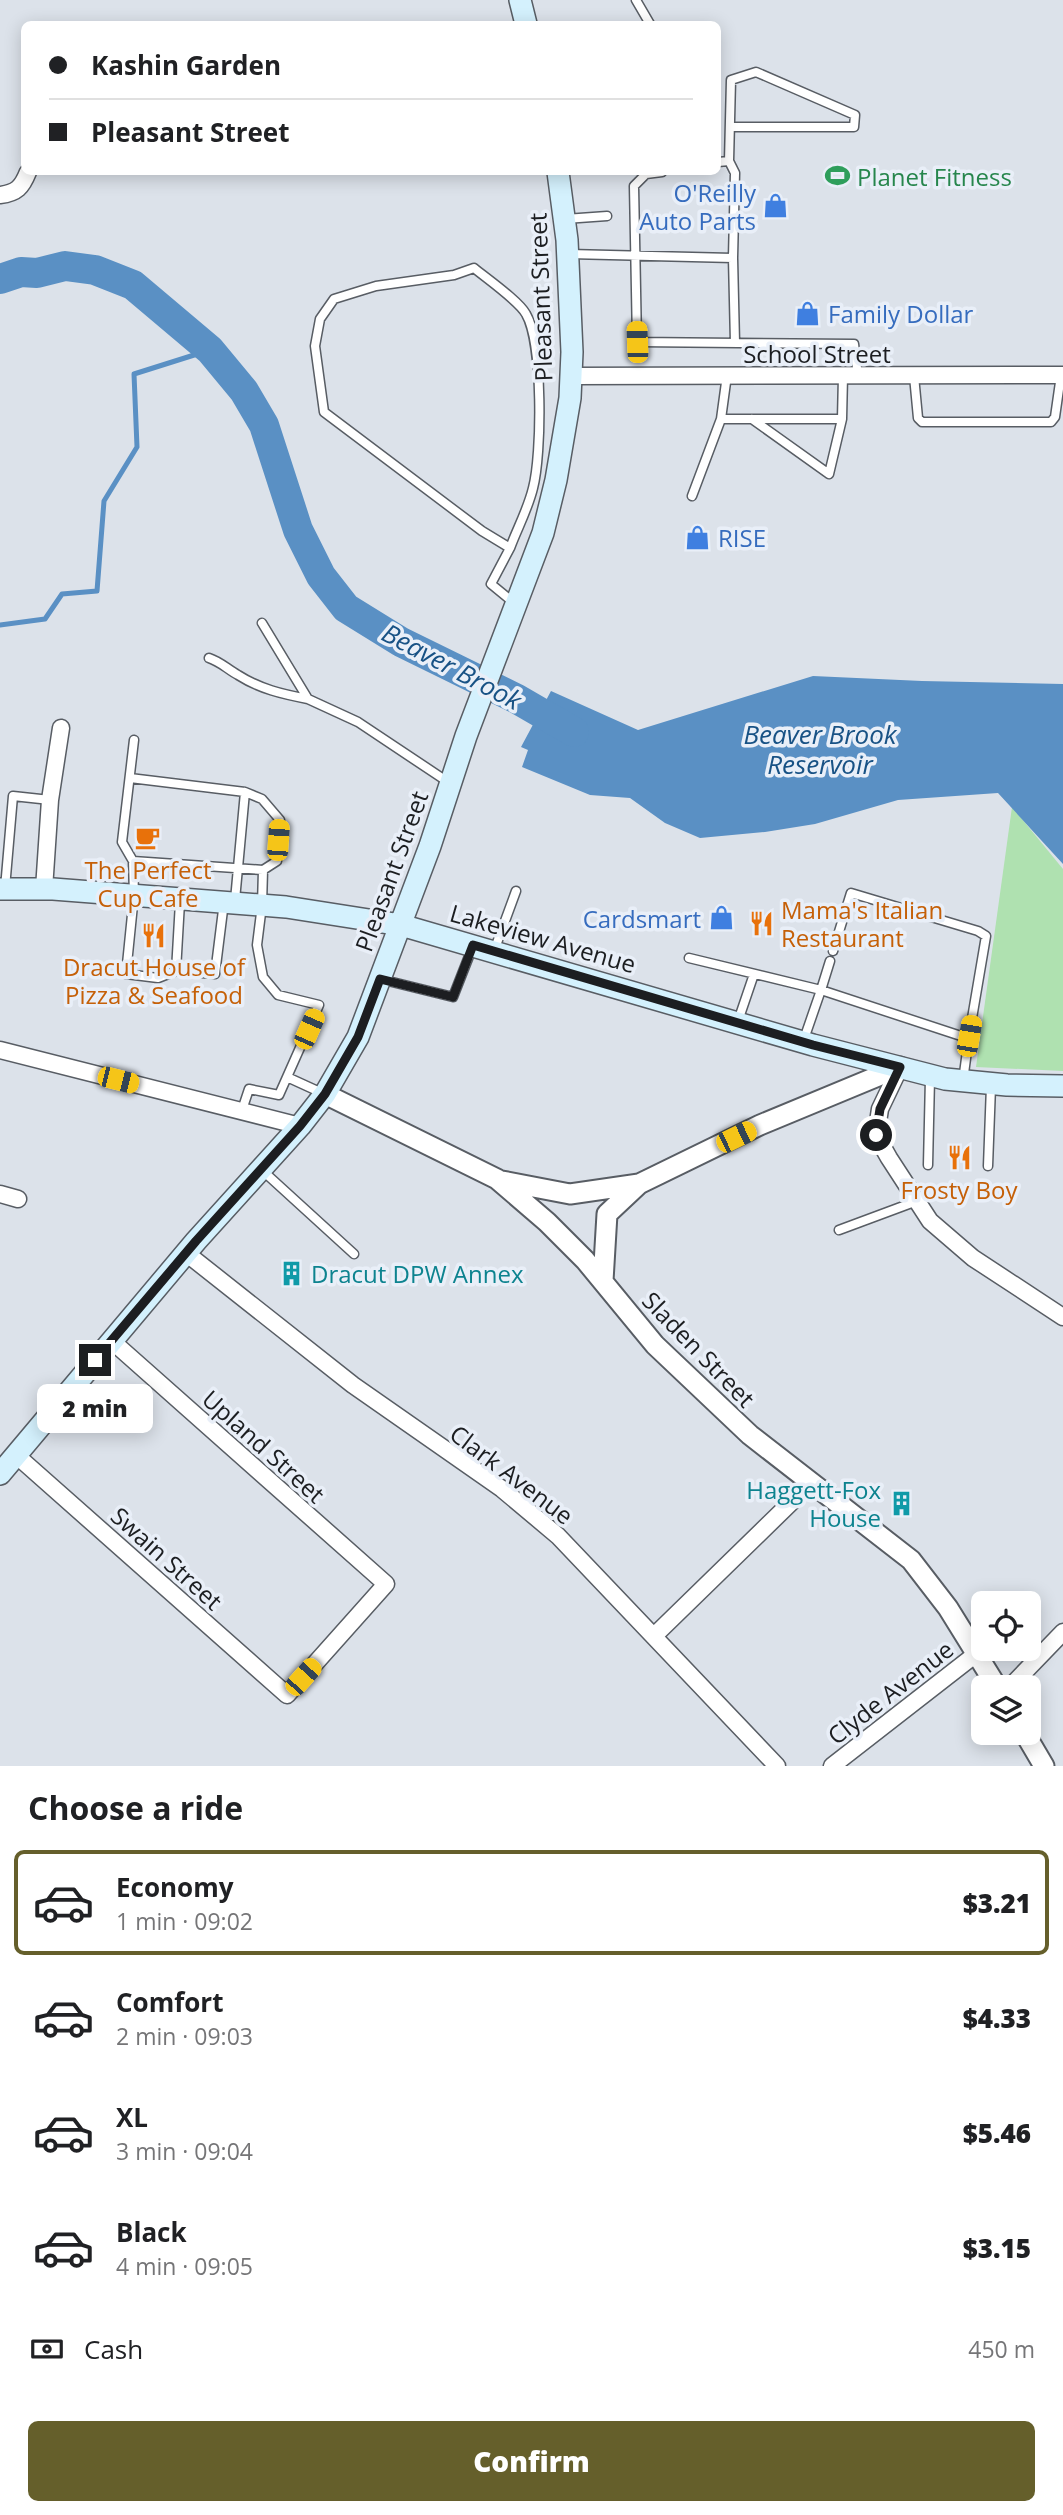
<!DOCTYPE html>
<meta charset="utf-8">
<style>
:root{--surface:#fff;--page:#f6f6f6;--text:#202124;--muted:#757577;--line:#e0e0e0;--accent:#655f2b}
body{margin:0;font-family:"Open Sans",sans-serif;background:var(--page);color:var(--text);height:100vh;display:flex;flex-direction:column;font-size:26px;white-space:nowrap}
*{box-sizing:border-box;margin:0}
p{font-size:23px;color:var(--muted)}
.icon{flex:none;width:38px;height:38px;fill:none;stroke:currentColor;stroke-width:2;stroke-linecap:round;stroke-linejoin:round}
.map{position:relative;height:1766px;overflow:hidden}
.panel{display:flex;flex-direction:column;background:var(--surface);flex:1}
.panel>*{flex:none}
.guide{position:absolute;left:21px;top:21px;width:700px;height:154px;border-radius:10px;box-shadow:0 4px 18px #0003;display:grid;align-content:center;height:154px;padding:0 28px;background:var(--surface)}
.buttons{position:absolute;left:971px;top:1591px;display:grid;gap:14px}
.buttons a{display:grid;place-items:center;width:70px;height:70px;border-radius:10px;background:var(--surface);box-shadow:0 4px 18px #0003;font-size:35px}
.end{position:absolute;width:32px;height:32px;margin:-16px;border:9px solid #1c1e21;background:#fff;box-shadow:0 0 0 4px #fff}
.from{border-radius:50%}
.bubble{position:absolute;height:49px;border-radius:10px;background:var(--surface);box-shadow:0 4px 18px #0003;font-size:23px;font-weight:800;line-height:49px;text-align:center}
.car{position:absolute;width:21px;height:42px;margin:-21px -10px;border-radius:9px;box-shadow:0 0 5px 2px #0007;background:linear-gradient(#f5c518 24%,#345 0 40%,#f5c518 0 76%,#345 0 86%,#f5c518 0)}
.guide b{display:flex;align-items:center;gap:24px;height:66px;font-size:26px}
.guide b+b{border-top:2px solid var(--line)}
.guide i{width:18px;height:18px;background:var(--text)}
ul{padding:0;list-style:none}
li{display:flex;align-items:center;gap:21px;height:105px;margin:0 14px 10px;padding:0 14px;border:4px solid transparent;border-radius:10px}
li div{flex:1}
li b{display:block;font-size:26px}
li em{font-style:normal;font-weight:800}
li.on{border-color:var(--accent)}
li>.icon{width:63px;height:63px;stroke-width:1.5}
h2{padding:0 28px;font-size:32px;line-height:84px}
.pay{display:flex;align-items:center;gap:18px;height:77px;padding:0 28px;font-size:26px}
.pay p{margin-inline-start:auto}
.primary-button{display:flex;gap:14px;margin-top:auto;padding:14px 28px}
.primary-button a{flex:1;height:80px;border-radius:10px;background:var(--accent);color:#fff;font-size:28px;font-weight:800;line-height:80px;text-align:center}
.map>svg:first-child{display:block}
</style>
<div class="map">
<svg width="1063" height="1766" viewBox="0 0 1063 1766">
<rect width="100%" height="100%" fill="#dce2ea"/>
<!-- green -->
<path fill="#afe1b0" d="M1012,807L1063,869V1071L976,1067Z"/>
<!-- water -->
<path fill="#5a90c4" d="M813,676L922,681L1063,684V864L998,793L898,800L815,824L765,832L700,838L665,823L630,798L590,795L522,767L528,750L521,747L551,691L638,730Z"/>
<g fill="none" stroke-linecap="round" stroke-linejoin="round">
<!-- stream -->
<path stroke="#5a90c4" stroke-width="5" d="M0,625L45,619L62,594L97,591L104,501L137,447L134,374L210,350"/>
<!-- river -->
<path stroke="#5a90c4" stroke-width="30" d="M0,279L21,272L37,273L65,266L95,270L133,285L210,350L244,391L264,425L298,530L321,576L346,608L401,642L517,699L574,732"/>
<defs>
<path id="service" d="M636,0L650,24
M729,161L735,173L733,258
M718,162L729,161L731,80L756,72L855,115L854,127H730
M662,172L646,174L634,186L637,342L854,344L858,376
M565,219L607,216
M569,254L733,258L735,343
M914,376L918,418L922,422H1051L1055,417L1061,375
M721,419H842
M752,419L829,474L842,419L843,376
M692,496L721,419L727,375
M510,548L482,531L324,412L315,346L320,319L334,299L376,286L454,275L474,268C486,278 519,301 526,314C543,343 542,454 533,488C528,509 517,529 510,548L491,584L513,602
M262,623L308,699L358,722L448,782
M209,658C221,662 227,669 238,675C260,689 282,694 308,699
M130,778L245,792L235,900
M245,792L262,799L280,820L277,861L263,870
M133,861L122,842L134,740
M5,888L13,796L50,800
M180,902L176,971L215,974L224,902
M494,951L516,891
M689,958L821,990L830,961
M176,971L158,978L126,974L134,895L133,861L263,870L262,905L257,945L263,977L278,995L319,1005L287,1077
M380,979L453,997L473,946
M738,1021L754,974
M803,1042L821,990L964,1037L969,1036L986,936L978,931L851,893L833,951
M963,1081L969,1036
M242,1110L249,1089L279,1095L287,1077L322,1093
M928,1165L930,1078
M988,1166L991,1086
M263,1171L354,1254
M839,1230L917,1201"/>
<path id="minor" d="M0,195C17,193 22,187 28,172
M571,376L1063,375
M44,889L50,800L61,728
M0,1050L300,1126
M900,1067L880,1109L876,1135L889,1158L930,1221L973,1258L1063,1317
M0,1194L18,1199
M186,1253L353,1385L502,1489L558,1536L777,1766
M16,1455L287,1695L386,1584L112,1341
M655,1635L812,1482
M1010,1687L1063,1632
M832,1766L976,1654"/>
<path id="tertiary" d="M325,1094L497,1179L547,1222L585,1260L655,1345L750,1435L911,1560L948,1608L997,1687
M502,1181L570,1194L639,1184
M603,1281L607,1214L639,1184L760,1125L900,1067
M1024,1732L1044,1766"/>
<path id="secondary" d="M520,0L526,24
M0,889H53L286,907L401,925L813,1045L945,1079L1007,1085L1063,1086
M0,1474L196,1241L300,1126L325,1094L358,1037L430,846L466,736L543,533L556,480L570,398L572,352L567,240L558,172"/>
</defs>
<!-- service casing -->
<use href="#service" stroke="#585d64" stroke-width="11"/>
<!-- minor casing -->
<use href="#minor" stroke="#585d64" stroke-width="19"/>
<!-- tertiary casing -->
<use href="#tertiary" stroke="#585d64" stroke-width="23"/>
<!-- secondary casing -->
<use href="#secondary" stroke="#585d64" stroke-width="24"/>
<!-- service -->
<use href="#service" stroke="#fff" stroke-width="8"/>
<!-- minor -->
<use href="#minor" stroke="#fff" stroke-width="16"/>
<!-- tertiary -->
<use href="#tertiary" stroke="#fff" stroke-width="19"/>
<!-- secondary -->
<use href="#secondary" stroke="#d4f1fd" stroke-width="21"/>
</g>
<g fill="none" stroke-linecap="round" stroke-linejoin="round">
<!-- route -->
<path stroke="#1c1e21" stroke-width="9" d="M95,1360L196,1241L300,1126L325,1094L358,1037L380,979L453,997L473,945L813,1045L900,1067L880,1109L876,1135"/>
</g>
<!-- icons -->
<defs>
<symbol id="stadium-bare" viewBox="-9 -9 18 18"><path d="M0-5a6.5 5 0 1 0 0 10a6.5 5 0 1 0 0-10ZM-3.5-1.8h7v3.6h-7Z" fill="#2e9e5b" stroke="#e9eff8" stroke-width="2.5" paint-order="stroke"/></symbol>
<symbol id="shop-bare" viewBox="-9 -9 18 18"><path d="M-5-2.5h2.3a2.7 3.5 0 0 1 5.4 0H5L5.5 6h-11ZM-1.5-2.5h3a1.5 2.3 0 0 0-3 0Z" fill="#3f7fe0" stroke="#e9eff8" stroke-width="2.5" paint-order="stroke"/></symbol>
<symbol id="cafe-bare" viewBox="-9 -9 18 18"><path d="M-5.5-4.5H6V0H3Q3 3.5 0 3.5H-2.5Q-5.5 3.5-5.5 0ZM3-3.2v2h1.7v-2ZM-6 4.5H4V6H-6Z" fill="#e8710a" stroke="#e9eff8" stroke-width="2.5" paint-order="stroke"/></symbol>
<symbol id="restaurant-bare" viewBox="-9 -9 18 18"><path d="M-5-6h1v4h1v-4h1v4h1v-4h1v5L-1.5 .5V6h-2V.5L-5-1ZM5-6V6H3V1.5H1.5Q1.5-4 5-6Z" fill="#e8710a" stroke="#e9eff8" stroke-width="2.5" paint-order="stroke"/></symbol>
<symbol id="building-bare" viewBox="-9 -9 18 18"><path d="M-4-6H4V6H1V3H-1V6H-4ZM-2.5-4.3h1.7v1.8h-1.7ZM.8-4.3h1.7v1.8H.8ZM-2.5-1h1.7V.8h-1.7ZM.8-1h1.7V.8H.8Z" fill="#0f9aa8" stroke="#e9eff8" stroke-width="2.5" paint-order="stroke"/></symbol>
</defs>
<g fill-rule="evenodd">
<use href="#stadium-bare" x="820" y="158" width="35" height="35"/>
<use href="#shop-bare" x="758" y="188" width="35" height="35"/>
<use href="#shop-bare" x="790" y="296" width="35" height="35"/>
<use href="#shop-bare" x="680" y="520" width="35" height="35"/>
<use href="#cafe-bare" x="130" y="820" width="35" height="35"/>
<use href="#shop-bare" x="704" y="900" width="35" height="35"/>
<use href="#restaurant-bare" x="744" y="906" width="35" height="35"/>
<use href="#restaurant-bare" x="136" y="918" width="35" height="35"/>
<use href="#restaurant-bare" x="942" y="1140" width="35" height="35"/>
<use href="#building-bare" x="274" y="1256" width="35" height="35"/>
<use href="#building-bare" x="884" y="1486" width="35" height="35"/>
</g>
<g text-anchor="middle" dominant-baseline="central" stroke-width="7" stroke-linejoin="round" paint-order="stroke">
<!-- leisure labels -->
<g font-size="24" fill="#27864d" stroke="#e9eff8" text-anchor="start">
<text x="857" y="176">Planet Fitness</text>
</g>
<!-- shop labels -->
<g font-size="24" fill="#366cbe" stroke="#e9eff8" text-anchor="end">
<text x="756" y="192">O'Reilly<tspan x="756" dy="28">Auto Parts</tspan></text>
<text x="828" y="313" text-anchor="start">Family Dollar</text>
<text x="718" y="537" text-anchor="start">RISE</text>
<text x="701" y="918">Cardsmart</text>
</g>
<!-- street labels -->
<g font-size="24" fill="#1c1e21" stroke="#e9eff8">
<text transform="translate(540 297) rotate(-92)">Pleasant Street</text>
<text x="817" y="353">School Street</text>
<text transform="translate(391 871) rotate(-70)">Pleasant Street</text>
<text transform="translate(543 938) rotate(16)">Lakeview Avenue</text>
<text transform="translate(699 1349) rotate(46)">Sladen Street</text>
<text transform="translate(264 1446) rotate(42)">Upland Street</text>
<text transform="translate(512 1474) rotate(37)">Clark Avenue</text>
<text transform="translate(167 1558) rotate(42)">Swain Street</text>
<text transform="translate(890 1692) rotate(-38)">Clyde Avenue</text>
</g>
<!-- food labels -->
<g font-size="24" fill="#c56008" stroke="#e9eff8">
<text x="148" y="869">The Perfect<tspan x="148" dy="28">Cup Cafe</tspan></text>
<text x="781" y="909" text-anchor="start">Mama's Italian<tspan x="781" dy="28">Restaurant</tspan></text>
<text x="154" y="966">Dracut House of<tspan x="154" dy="28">Pizza &amp; Seafood</tspan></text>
<text x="959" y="1189">Frosty Boy</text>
</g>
<!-- culture labels -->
<g font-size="24" fill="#0d838f" stroke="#e9eff8" text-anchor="start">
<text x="311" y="1273">Dracut DPW Annex</text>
<text x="881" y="1489" text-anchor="end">Haggett-Fox<tspan x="881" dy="28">House</tspan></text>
</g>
<!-- water labels -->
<g font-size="26" font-style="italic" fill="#185285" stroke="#e9eff8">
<text transform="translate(452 666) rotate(28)">Beaver Brook</text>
<text x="820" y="734">Beaver Brook<tspan x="820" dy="30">Reservoir</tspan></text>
</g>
</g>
</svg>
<div class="buttons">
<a><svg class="icon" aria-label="locate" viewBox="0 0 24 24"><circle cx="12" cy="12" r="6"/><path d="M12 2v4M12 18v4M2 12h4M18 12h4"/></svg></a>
<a><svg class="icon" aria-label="layers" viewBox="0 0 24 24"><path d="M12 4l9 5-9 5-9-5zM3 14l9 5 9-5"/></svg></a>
</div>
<i class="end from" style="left:876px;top:1135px"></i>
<i class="end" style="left:95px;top:1360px"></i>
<div class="bubble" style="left:37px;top:1384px;width:116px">2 min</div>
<i class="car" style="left:637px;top:342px;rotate:358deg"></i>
<i class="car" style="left:278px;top:840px;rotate:4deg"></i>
<i class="car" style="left:309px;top:1029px;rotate:24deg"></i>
<i class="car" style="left:969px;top:1036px;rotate:10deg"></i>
<i class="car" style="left:118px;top:1080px;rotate:104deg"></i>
<i class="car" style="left:736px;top:1137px;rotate:64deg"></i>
<i class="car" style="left:303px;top:1677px;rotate:42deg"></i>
<div class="guide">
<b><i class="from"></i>Kashin Garden</b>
<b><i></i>Pleasant Street</b>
</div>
</div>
<section class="panel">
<h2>Choose a ride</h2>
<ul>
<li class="on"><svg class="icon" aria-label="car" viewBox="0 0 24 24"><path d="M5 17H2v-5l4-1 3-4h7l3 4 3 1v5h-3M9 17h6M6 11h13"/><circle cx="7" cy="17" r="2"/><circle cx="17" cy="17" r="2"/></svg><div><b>Economy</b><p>1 min · 09:02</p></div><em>$3.21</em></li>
<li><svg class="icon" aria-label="car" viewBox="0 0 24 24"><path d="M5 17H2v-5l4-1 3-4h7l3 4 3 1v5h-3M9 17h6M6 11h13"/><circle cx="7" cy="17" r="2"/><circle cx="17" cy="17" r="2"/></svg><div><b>Comfort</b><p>2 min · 09:03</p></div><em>$4.33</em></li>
<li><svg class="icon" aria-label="car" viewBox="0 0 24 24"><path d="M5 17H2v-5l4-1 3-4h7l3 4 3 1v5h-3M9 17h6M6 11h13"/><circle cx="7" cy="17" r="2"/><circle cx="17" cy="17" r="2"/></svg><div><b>XL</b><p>3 min · 09:04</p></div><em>$5.46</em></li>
<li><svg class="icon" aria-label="car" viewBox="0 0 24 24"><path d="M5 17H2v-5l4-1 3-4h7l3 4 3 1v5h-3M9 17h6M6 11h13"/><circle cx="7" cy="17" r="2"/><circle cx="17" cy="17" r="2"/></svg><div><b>Black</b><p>4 min · 09:05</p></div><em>$3.15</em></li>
</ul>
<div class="pay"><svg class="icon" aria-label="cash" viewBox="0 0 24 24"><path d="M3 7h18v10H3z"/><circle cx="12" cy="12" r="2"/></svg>Cash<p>450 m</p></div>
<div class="primary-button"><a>Confirm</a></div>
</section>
